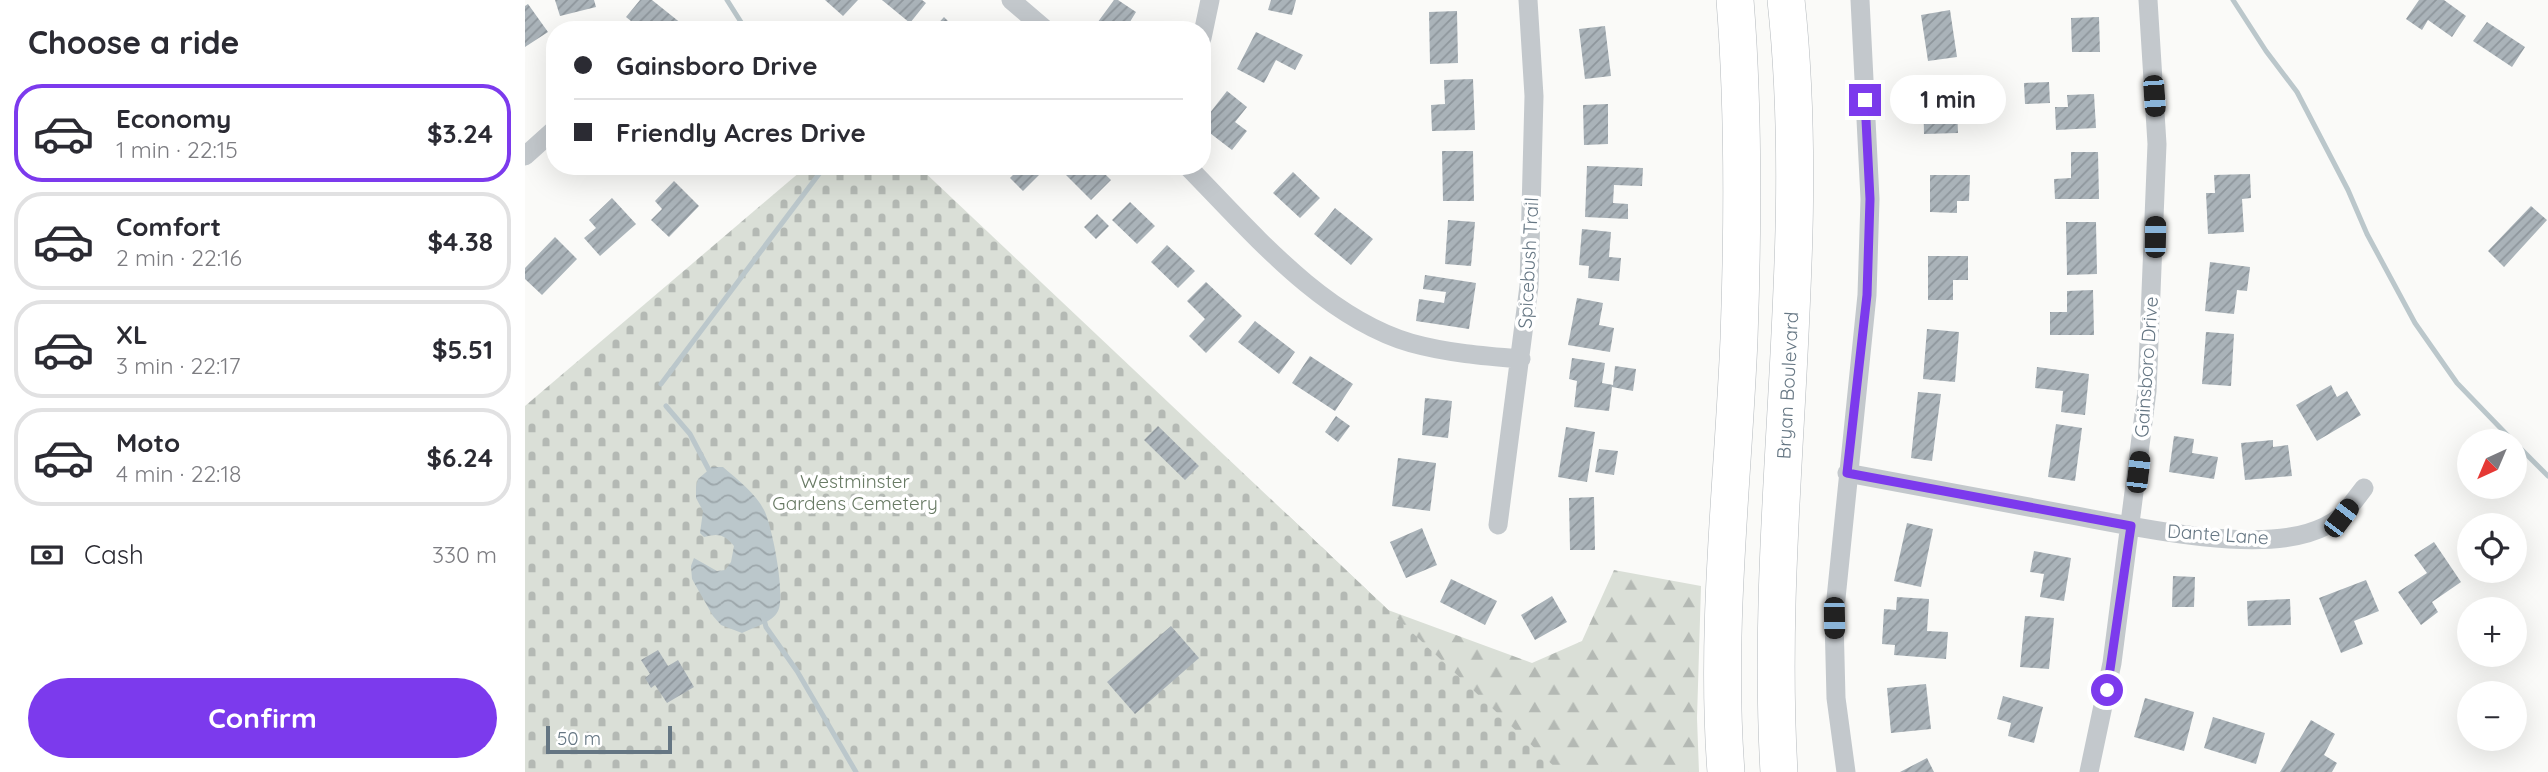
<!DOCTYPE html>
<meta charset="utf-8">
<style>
:root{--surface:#fff;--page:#f2f2f3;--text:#2b2b33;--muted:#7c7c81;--line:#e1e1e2;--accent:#7c3aed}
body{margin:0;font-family:Quicksand,sans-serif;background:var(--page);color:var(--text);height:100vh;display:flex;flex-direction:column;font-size:26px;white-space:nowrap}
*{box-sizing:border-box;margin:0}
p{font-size:23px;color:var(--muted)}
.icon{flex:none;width:38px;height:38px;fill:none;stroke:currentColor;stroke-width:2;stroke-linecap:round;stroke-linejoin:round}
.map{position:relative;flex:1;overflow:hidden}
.details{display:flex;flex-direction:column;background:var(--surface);width:525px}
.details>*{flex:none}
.top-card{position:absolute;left:21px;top:21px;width:665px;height:154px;border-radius:28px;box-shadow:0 7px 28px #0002;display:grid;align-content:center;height:154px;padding:0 28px;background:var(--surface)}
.needle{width:46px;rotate:224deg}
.tools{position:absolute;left:1932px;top:429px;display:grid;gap:14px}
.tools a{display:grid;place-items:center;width:70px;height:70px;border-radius:50%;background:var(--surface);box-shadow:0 7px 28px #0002;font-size:35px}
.scale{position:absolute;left:21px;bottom:18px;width:126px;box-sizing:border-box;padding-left:7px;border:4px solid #657683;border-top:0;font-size:19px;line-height:24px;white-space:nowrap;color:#657683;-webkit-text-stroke:5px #fff;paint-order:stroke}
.end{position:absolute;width:32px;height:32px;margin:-16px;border:9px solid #7c3aed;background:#fff;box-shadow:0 0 0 4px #fff}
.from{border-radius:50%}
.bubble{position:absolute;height:49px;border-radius:24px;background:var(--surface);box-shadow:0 7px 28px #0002;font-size:23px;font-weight:700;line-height:49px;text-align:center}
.car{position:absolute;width:21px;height:42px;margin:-21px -10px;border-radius:9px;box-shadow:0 0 5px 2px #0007;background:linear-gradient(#222 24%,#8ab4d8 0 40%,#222 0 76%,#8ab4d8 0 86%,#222 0)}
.top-card b{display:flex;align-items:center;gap:24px;height:66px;font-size:26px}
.top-card b+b{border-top:2px solid var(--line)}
.top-card i{width:18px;height:18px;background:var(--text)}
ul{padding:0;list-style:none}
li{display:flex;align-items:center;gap:21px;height:98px;margin:0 14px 10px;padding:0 14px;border:4px solid var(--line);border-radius:28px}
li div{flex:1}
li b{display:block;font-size:26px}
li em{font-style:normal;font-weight:700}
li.active{border-color:var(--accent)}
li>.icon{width:63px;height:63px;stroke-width:1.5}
h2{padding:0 28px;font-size:32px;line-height:84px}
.pay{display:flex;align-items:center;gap:18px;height:77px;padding:0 28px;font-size:26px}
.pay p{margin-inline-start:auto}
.action{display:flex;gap:14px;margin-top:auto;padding:14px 28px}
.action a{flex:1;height:80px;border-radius:42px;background:var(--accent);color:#fff;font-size:28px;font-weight:700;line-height:80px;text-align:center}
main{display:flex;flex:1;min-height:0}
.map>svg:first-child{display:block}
</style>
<main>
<section class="details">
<h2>Choose a ride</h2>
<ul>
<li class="active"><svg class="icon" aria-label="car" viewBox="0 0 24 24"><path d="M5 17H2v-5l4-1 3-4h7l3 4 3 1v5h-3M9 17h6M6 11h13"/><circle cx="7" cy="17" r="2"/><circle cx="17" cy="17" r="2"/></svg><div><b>Economy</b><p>1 min · 22:15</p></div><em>$3.24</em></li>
<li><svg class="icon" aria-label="car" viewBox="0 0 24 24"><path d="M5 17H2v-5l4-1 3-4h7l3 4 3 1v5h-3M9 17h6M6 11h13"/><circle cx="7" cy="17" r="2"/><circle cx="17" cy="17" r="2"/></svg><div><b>Comfort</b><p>2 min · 22:16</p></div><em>$4.38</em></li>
<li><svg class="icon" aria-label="car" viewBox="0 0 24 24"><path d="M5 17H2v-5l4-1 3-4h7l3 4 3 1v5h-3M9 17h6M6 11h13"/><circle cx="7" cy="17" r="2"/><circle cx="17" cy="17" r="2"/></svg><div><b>XL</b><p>3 min · 22:17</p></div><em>$5.51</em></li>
<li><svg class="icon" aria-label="car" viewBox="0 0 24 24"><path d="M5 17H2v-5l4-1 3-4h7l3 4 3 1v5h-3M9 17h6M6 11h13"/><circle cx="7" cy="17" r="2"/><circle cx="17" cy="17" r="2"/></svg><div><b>Moto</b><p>4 min · 22:18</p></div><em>$6.24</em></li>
</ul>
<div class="pay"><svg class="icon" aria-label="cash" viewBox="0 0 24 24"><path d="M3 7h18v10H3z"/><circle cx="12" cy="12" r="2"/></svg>Cash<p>330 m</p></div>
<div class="action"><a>Confirm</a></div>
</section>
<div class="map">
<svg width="2023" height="772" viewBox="0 0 2023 772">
<defs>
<pattern id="forest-firs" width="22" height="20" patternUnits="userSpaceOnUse" patternTransform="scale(1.75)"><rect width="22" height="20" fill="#dadfd7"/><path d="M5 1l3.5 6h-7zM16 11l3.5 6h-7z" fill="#b4b9b4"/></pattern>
<pattern id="cemetery-stones" width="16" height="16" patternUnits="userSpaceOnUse" patternTransform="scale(1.75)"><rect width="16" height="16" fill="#dadfd7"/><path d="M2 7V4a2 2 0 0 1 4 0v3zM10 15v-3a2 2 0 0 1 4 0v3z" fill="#b4b9b4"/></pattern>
<pattern id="water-waves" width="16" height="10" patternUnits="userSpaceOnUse" patternTransform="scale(1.75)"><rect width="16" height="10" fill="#bbc7cb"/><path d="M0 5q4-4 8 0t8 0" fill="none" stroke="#9ca6aa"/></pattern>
<pattern id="building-hatch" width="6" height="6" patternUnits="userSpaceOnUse" patternTransform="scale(1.75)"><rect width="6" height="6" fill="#aab3b9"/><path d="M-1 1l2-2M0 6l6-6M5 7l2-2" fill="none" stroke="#8e969c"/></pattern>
</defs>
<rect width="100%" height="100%" fill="#fafaf8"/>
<!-- forest -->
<path fill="url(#forest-firs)" d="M763,515L863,610L1007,663L1057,641L1089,570L1176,586L1172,718L1174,772H632Z"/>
<!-- cemetery -->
<path fill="url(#cemetery-stones)" d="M282,166H393L1035,772H0V406Z"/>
<!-- water -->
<path fill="url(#water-waves)" d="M187,467H198C212,479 231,494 239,510C247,525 261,596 253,611C248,622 229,627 217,633L196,625L188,616L167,579L166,566L169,558L192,571L200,570L206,562L209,546C199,534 193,533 179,537L175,533L178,511L171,498V487L173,479Z"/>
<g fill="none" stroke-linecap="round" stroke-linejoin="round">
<!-- stream -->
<path stroke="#bbc7cb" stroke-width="5" d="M202,0L221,30
M1708,0L1741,51L1772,92L1823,190L1842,234L1890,323L1932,383L1988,441
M136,384L300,166
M141,406L165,434L186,474
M1990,443L2023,476
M238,616L241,627L272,671L331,772"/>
</g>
<!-- building -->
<path fill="url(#building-hatch)" d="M30,0H69L71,7L35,16Z
M115,0H127L157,24L153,30H117L101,17Z
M300,0H333L318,16Z
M357,0H397L401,3L385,23Z
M589,0H593L611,12L600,30H567Z
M746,0H771L767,15L743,10Z
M1894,0H1919L1941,16L1927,37L1903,20L1897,30L1881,19Z
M3,4L23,32L0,47V6Z
M1425,10L1432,57L1403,61L1396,15Z
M932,11L933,63L905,64L904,12Z
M419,17L432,30H407Z
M1574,17L1575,52H1547L1546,18Z
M1962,22L2000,47L1987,67L1948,41Z
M1080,26L1086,76L1060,79L1054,29Z
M731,32L778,55L770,70L751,60L739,83L712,69Z
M948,79L950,130L907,131L906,105L920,104L919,80Z
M1524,82L1525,103L1500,104L1499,83Z
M1431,84L1433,133L1399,134L1398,85Z
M702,91L722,107L710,122L722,131L707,150L677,127V123Z
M1569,94L1571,128L1531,130L1530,107H1543L1542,95Z
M1083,104V144L1059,145L1058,105Z
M917,151H948L949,201H918Z
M1546,152H1573L1574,199H1530L1529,179L1546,178Z
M189,166H232V171L189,173Z
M497,166H505L514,175L498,191L485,178Z
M547,166H572L586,180L566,200L540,174Z
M1062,166L1118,168L1117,186L1089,185L1088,203L1103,204V219L1060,217Z
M768,172L795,198L775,218L748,193Z
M1725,174L1726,198L1717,199L1719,232L1683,234L1681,193H1690L1689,175Z
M1405,175H1445L1444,201H1432V213L1405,212Z
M149,181L174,206L144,237L126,220L137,209L130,201Z
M87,198L111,224L75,256L59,238L71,228L64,220Z
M605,202L630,226L612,244L587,220Z
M2006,206L2022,220L1979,267L1963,251Z
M810,208L848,239L826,265L789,234Z
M572,214L584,226L571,239L559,227Z
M923,220L950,222L946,266L920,264Z
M1541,222H1571L1572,274L1542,275Z
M1057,229L1086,232L1084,257L1096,258L1094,281L1063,278L1064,266L1054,265Z
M30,237L52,259L17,295L0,279V268Z
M642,245L670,271L653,288L626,262Z
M1403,256H1443V280H1428V300H1403Z
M1685,262L1725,267L1722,291L1712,290L1709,314L1680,311Z
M900,275L951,283L944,329L891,321L894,299L919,303L921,292L898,289Z
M681,282L717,316L681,353L664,336L680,319L662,301Z
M1568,290L1569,335H1525V312H1542V291Z
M1052,298L1078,303L1074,325L1089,328L1085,352L1043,345Z
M730,321L770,352L754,374L713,342Z
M1402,329L1434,332L1430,382L1398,379Z
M1681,332L1709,334L1706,386L1677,384Z
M785,356L828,384L810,411L767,383Z
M1047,358L1080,363L1077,383L1088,385L1090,366L1111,369L1108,391L1087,387L1084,411L1049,407L1052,381L1044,379Z
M1512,367L1564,374L1560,415L1536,412L1538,391L1510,388Z
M1806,385L1812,397L1822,391L1836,415L1792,441L1771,405Z
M1393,392L1416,394L1407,461L1386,458Z
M900,398L927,401L923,438L897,435Z
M811,416L825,426L813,442L800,432Z
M1531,424L1557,428L1550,481L1523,477Z
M633,426L674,466L660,480L619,440Z
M1041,427L1070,432L1062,482L1033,477Z
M1649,436L1669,439L1667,453L1693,457L1689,479L1644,472Z
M1748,440V447L1763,445L1767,476L1720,480L1716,443Z
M1074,449L1093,451L1089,475L1070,472Z
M873,458L911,463L905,511L867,506Z
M1069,497L1070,550H1045L1044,498Z
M1382,523L1408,529L1396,587L1369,581Z
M897,528L912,565L881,578L865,542Z
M1909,542L1936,582L1907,602L1913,612L1896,625L1873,592L1902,573L1889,555Z
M1509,551L1546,558L1539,601L1515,597L1519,574L1505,572Z
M1648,576L1670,577L1669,607H1647Z
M926,579L972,601L960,625L915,602Z
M1841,580L1854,611L1829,621L1838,644L1816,653L1794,598Z
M1027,596L1042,622L1010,640L996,615Z
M1372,597L1404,599L1402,631L1423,632L1421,659L1369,655L1370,645L1357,644L1359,609L1371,610Z
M1765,599L1766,625L1723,626L1722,601Z
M1500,616L1529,618L1524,669L1495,667Z
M646,626L674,658L610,714L582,682Z
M133,650L143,666L153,660L169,687L142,703L130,685L126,688L120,678L125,674L116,660Z
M1401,684L1406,729L1366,733L1362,688Z
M1478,696L1518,707L1509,743L1483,736L1486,723L1472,719Z
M1620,698L1669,712L1659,751L1609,737Z
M1688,717L1740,733L1731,764L1679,748Z
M1786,720L1810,734L1799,755L1812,763L1807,772H1755Z
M1402,758L1409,772H1375Z"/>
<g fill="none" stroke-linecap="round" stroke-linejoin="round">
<defs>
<g id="highway">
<path d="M1201,772C1190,628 1208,483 1214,339C1218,226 1219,112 1210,0"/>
<path id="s1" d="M1254,772C1239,515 1289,257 1261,0"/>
</g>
</defs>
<!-- highway casing -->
<use href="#highway" stroke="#b4b9bd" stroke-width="38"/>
<!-- street -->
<path stroke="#c3c8cc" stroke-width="19" d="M486,0L521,30
M677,38L685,0
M0,156L30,129
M662,166C725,230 797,317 886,343C922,353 959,356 996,359
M1322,473C1395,487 1468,500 1541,514C1606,526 1721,552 1783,533C1815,523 1820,513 1839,488
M973,525L1004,286L1009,96L1003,0
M1321,772L1311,698L1309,618L1342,295L1345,199L1335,0
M1564,772L1587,663L1622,391L1632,144L1623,0"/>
<!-- highway -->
<use href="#highway" stroke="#fff" stroke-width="37"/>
</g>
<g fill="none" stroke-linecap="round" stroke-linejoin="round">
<!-- route -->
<path stroke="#7c3aed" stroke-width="9" d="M1340,100L1345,199L1342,295L1322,473L1606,526L1582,690"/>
</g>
<g text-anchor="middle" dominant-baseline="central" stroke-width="7" stroke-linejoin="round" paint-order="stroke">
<!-- street labels -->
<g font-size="19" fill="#657683" stroke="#fff">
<text transform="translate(1003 263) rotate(-87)">Spicebush Trail</text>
<text transform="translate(1621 367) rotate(-86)">Gainsboro Drive</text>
<text stroke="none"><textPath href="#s1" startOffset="387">Bryan Boulevard</textPath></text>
<text transform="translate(1693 534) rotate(4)">Dante Lane</text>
</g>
<!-- park labels -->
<g font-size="19" fill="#687a64" stroke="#fff">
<text x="330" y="481">Westminster<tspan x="330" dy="22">Gardens Cemetery</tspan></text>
</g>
</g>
</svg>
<div class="tools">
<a><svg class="needle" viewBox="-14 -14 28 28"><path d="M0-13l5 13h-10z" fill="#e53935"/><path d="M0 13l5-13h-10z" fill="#7c7c81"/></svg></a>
<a><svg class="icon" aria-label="locate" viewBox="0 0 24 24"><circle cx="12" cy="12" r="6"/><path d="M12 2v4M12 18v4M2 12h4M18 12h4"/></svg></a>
<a>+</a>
<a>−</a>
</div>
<div class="scale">50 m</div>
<i class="end from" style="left:1582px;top:690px"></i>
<i class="end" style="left:1340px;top:100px"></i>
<div class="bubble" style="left:1365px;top:75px;width:116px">1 min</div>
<i class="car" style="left:1629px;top:96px;rotate:176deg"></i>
<i class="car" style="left:1630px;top:237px;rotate:1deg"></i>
<i class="car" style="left:1613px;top:472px;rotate:7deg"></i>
<i class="car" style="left:1816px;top:518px;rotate:37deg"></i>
<i class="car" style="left:1309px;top:618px;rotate:179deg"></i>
<div class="top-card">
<b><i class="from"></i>Gainsboro Drive</b>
<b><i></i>Friendly Acres Drive</b>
</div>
</div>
</main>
